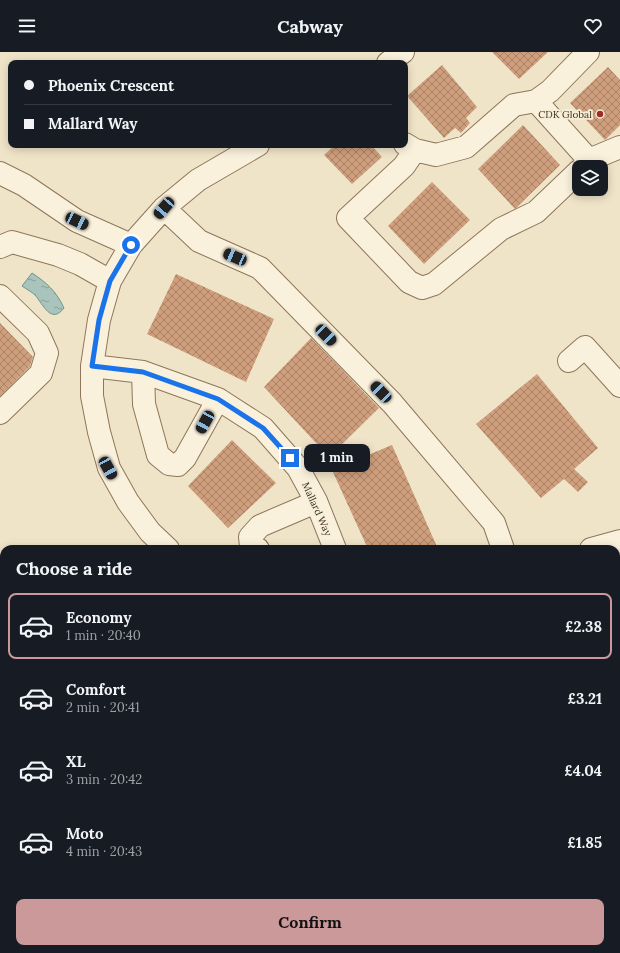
<!DOCTYPE html>
<meta charset="utf-8">
<style>
:root{--surface:#171b24;--page:#242831;--text:#f1f3f6;--muted:#9ea1a6;--line:#363941;--accent:#cc999b}
body{margin:0;font-family:Lora,serif;background:var(--page);color:var(--text);height:100vh;display:flex;flex-direction:column;font-size:15px;white-space:nowrap}
*{box-sizing:border-box;margin:0}
p{font-size:13px;color:var(--muted)}
.icon{flex:none;width:22px;height:22px;fill:none;stroke:currentColor;stroke-width:2;stroke-linecap:round;stroke-linejoin:round}
.map{position:relative;flex:1;overflow:hidden}
.details{position:absolute;left:0px;top:493px;width:620px;height:408px;display:flex;flex-direction:column;background:var(--surface);border-radius:12px 12px 0 0;box-shadow:0 2px 10px #0003}
.details>*{flex:none}
.banner{position:absolute;left:8px;top:8px;width:400px;height:88px;border-radius:8px;box-shadow:0 2px 10px #0003;display:grid;align-content:center;height:88px;padding:0 16px;background:var(--surface)}
.buttons{position:absolute;left:572px;top:108px;display:grid;gap:8px}
.buttons a{display:grid;place-items:center;width:36px;height:36px;border-radius:8px;background:var(--surface);box-shadow:0 2px 10px #0003;font-size:20px}
.end{position:absolute;width:18px;height:18px;margin:-9px;border:5px solid #1a73e8;background:#fff;box-shadow:0 0 0 2px #fff}
.from{border-radius:50%}
.bubble{position:absolute;height:28px;border-radius:8px;background:var(--surface);box-shadow:0 2px 10px #0003;font-size:13px;font-weight:700;line-height:28px;text-align:center}
.car{position:absolute;width:12px;height:24px;margin:-12px -6px;border-radius:5px;box-shadow:0 0 3px 1px #0007;background:linear-gradient(#222 24%,#8ab4d8 0 40%,#222 0 76%,#8ab4d8 0 86%,#222 0)}
.banner b{display:flex;align-items:center;gap:14px;height:38px;font-size:15px}
.banner b+b{border-top:1px solid var(--line)}
.banner i{width:10px;height:10px;background:var(--text)}
ul{padding:0;list-style:none}
li{display:flex;align-items:center;gap:12px;height:66px;margin:0 8px 6px;padding:0 8px;border:2px solid transparent;border-radius:8px}
li div{flex:1}
li b{display:block;font-size:15px}
li em{font-style:normal;font-weight:700}
li.active{border-color:var(--accent)}
li>.icon{width:36px;height:36px;stroke-width:1.5}
h2{padding:0 16px;font-size:18px;line-height:48px}
.primary-button{display:flex;gap:8px;margin-top:auto;padding:8px 16px}
.primary-button a{flex:1;height:46px;border-radius:8px;background:var(--accent);color:#111;font-size:16px;font-weight:700;line-height:46px;text-align:center}
header{display:flex;justify-content:space-between;align-items:center;height:52px;padding:0 16px;background:var(--surface);font-size:18px;font-weight:700}
.map>svg:first-child{display:block}
</style>
<header><svg class="icon" aria-label="menu" viewBox="0 0 24 24"><path d="M4 6h16M4 12h16M4 18h16"/></svg>Cabway<svg class="icon" aria-label="heart" viewBox="0 0 24 24"><path d="M12 20l-8-8c-3-5 5-10 8-4 3-6 11-1 8 4z"/></svg></header>
<div class="map">
<svg width="620" height="901" viewBox="0 0 620 901">
<defs>
<pattern id="water-ripples" width="26" height="14" patternUnits="userSpaceOnUse"><rect width="26" height="14" fill="#a9c4bc"/><path d="M2 4q2-2 4 0t4 0M15 11q2-2 4 0t4 0" fill="none" stroke="#8ba098"/></pattern>
<pattern id="building-cross-hatch" width="8" height="8" patternUnits="userSpaceOnUse"><rect width="8" height="8" fill="#cf9f7d"/><path d="M0 0l8 8M0 8l8-8" fill="none" stroke="#a98266"/></pattern>
</defs>
<rect width="100%" height="100%" fill="#f0e4c8"/>
<!-- water -->
<path fill="url(#water-ripples)" stroke="#6f938a" d="M32,221C47,231 56,239 64,256C51,273 43,252 35,243C32,240 26,237 22,234Z
M0,638L4,641V674L0,672Z
M4,758V803L0,808V760Z"/>
<g fill="none" stroke-linecap="round" stroke-linejoin="round">
<!-- river -->
<path stroke="#a9c4bc" stroke-width="28" d="M0,816L4,823
M85,897L90,901"/>
</g>
<!-- building -->
<path fill="url(#building-cross-hatch)" d="M492,0H548L519,27Z
M442,13L477,55L466,66L470,71L461,81L455,76L444,86L407,44Z
M608,15L620,28V73L605,88L570,51Z
M523,73L560,113L515,157L478,117Z
M335,93H371L382,105L352,132L324,103Z
M432,130L470,168L424,212L388,174Z
M176,222L274,267L246,330L147,282Z
M0,271L33,305L30,314L0,344Z
M311,286L379,356L329,405L264,335Z
M537,322L598,396L574,417L588,430L578,440L564,427L541,446L476,372Z
M232,388L276,431L228,476L188,434Z
M392,393L438,497H368L332,418Z"/>
<g fill="none" stroke-linecap="round" stroke-linejoin="round">
<defs>
<path id="minor" d="M388,11L403,0
M536,49L589,108
M405,92L415,98L436,103L466,95L514,53L536,49L550,39L588,0
M415,98L404,114L348,166L409,230L422,236L434,232L501,177L536,160L579,119
M583,115L589,108L620,95
M0,121L24,133L77,169L131,193
M164,156L199,189L260,216L392,351L494,471L503,497
M0,195L12,190L58,203L80,212L110,229
M0,244L38,281L47,301L41,321L0,361
M569,309L585,295L620,334
M92,314L143,320L218,347L263,376L298,416L316,449L335,497
M143,320L144,352L158,403L169,412L178,413L185,406L218,347
M168,497L150,480L128,450L109,416L99,380L92,344V314L99,268L110,229L131,193L164,156L198,128L258,93
M258,497L251,494L250,485L260,474L316,450
M591,497L620,489"/>
</defs>
<!-- minor casing -->
<use href="#minor" stroke="#8d765c" stroke-width="24"/>
<!-- minor -->
<use href="#minor" stroke="#faf1dc" stroke-width="22"/>
</g>
<g fill="none" stroke-linecap="round" stroke-linejoin="round">
<!-- route -->
<path stroke="#1a73e8" stroke-width="5" d="M131,193L110,229L99,268L92,314L143,320L218,347L263,376L290,406"/>
</g>
<!-- markers -->
<circle fill="#9e2a2b" stroke="#f7eed8" stroke-width="1.5" cx="600" cy="62" r="4"/>
<g text-anchor="middle" dominant-baseline="central" stroke-width="3.5" stroke-linejoin="round" paint-order="stroke">
<!-- poi labels -->
<g font-size="10" fill="#3d2e20" stroke="#f7eed8" text-anchor="end">
<text x="592" y="62">CDK Global</text>
</g>
<!-- street labels -->
<g font-size="10" fill="#3d2e20" stroke="#f7eed8">
<text transform="translate(317 457) rotate(66)">Mallard Way</text>
</g>
</g>
</svg>
<div class="buttons">
<a><svg class="icon" aria-label="layers" viewBox="0 0 24 24"><path d="M12 4l9 5-9 5-9-5zM3 14l9 5 9-5"/></svg></a>
</div>
<i class="end from" style="left:131px;top:193px"></i>
<i class="end" style="left:290px;top:406px"></i>
<div class="bubble" style="left:304px;top:392px;width:66px">1 min</div>
<i class="car" style="left:164px;top:156px;rotate:221deg"></i>
<i class="car" style="left:77px;top:169px;rotate:115deg"></i>
<i class="car" style="left:235px;top:205px;rotate:293deg"></i>
<i class="car" style="left:326px;top:283px;rotate:136deg"></i>
<i class="car" style="left:381px;top:340px;rotate:316deg"></i>
<i class="car" style="left:205px;top:370px;rotate:209deg"></i>
<i class="car" style="left:108px;top:416px;rotate:151deg"></i>
<div class="banner">
<b><i class="from"></i>Phoenix Crescent</b>
<b><i></i>Mallard Way</b>
</div>
<section class="details">
<h2>Choose a ride</h2>
<ul>
<li class="active"><svg class="icon" aria-label="car" viewBox="0 0 24 24"><path d="M5 17H2v-5l4-1 3-4h7l3 4 3 1v5h-3M9 17h6M6 11h13"/><circle cx="7" cy="17" r="2"/><circle cx="17" cy="17" r="2"/></svg><div><b>Economy</b><p>1 min · 20:40</p></div><em>£2.38</em></li>
<li><svg class="icon" aria-label="car" viewBox="0 0 24 24"><path d="M5 17H2v-5l4-1 3-4h7l3 4 3 1v5h-3M9 17h6M6 11h13"/><circle cx="7" cy="17" r="2"/><circle cx="17" cy="17" r="2"/></svg><div><b>Comfort</b><p>2 min · 20:41</p></div><em>£3.21</em></li>
<li><svg class="icon" aria-label="car" viewBox="0 0 24 24"><path d="M5 17H2v-5l4-1 3-4h7l3 4 3 1v5h-3M9 17h6M6 11h13"/><circle cx="7" cy="17" r="2"/><circle cx="17" cy="17" r="2"/></svg><div><b>XL</b><p>3 min · 20:42</p></div><em>£4.04</em></li>
<li><svg class="icon" aria-label="car" viewBox="0 0 24 24"><path d="M5 17H2v-5l4-1 3-4h7l3 4 3 1v5h-3M9 17h6M6 11h13"/><circle cx="7" cy="17" r="2"/><circle cx="17" cy="17" r="2"/></svg><div><b>Moto</b><p>4 min · 20:43</p></div><em>£1.85</em></li>
</ul>
<div class="primary-button"><a>Confirm</a></div>
</section>
</div>
